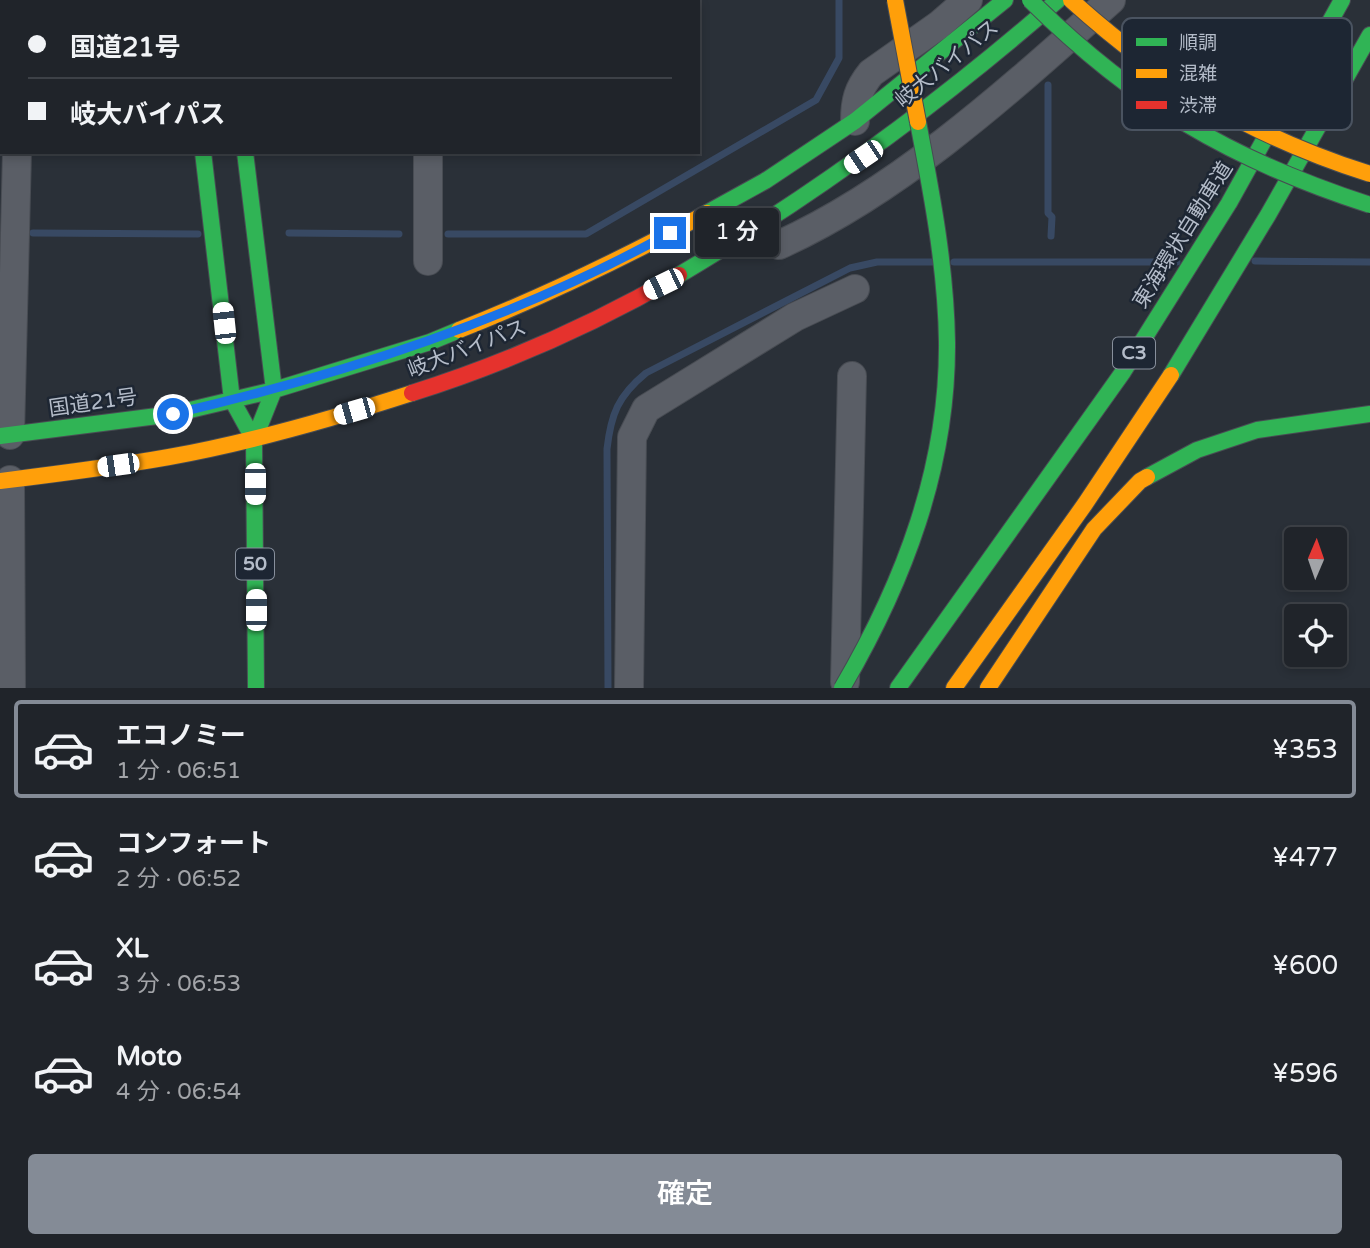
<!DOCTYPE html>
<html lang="ja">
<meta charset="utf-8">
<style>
:root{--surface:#20242a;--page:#282c32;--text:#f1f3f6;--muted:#a2a4a8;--line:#3d4147;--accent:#848b96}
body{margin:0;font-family:"Varela Round","Noto Sans JP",sans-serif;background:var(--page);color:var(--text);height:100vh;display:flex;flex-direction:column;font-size:26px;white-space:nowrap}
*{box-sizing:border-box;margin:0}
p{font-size:23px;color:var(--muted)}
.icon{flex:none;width:38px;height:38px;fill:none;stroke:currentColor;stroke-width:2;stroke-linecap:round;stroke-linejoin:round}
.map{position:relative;height:688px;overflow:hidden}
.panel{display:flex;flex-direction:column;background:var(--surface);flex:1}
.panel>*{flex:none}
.guide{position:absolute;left:0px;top:0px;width:700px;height:154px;box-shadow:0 4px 10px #0003,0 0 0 2px var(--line);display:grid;align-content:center;height:154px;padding:0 28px;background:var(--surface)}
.needle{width:46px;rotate:2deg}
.buttons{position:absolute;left:1284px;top:527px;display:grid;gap:14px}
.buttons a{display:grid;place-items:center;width:63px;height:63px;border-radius:7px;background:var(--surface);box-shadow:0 4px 10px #0003,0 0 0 2px var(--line);font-size:35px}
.end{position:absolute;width:32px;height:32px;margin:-16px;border:9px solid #1a73e8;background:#fff;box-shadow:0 0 0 4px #fff}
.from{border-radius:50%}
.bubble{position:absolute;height:49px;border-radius:7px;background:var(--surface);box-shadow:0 4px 10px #0003,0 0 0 2px var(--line);font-size:23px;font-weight:600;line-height:49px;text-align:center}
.car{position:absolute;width:21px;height:42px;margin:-21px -10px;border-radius:9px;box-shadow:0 0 5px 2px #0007;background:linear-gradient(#fff 24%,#345 0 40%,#fff 0 76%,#345 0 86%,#fff 0)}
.guide b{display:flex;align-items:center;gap:24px;height:66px;font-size:26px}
.guide b+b{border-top:2px solid var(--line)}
.guide i{width:18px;height:18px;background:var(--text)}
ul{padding:12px 0 0;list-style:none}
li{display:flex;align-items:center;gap:21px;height:98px;margin:0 14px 10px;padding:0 14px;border:4px solid transparent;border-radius:7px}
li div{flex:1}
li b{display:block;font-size:26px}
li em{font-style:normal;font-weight:600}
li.selected{border-color:var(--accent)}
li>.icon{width:63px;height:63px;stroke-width:1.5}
.primary-button{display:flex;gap:14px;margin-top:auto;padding:14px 28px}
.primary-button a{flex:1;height:80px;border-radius:7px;background:var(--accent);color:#fff;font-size:28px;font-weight:600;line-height:80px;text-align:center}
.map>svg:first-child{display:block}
</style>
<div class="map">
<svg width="1370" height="688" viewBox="0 0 1370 688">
<rect width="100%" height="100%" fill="#2a3038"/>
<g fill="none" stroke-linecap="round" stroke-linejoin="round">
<!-- stream -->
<path stroke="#384963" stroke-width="7" d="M1048,85V213L1052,217L1051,236
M33,233L198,234
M289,233L399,234
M448,234H586L816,100L839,58V0
M1255,261L1370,262
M954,262H1177
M608,688L607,449C611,414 618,396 646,373L850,268L877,262H932"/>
<defs>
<path id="street" d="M17,2V0
M429,2V0
M855,121C855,101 858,89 871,73L939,25L968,0
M744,235L779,245C901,190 1012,88 1111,0
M428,261V152
M10,435L17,152
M10,480L11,688
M845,682L852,376
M629,688L632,437L646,409L795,317L855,289"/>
<path id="fast" d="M182,0V2
M224,0V2
M203,152L232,400L254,440L274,390L245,152
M707,213L765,181L855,121L1005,0
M679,275C814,195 940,103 1058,0
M1171,375L1268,215L1370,35
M0,436L173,414L274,390L430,342L459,330
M254,440L256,688
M1147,477L1197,450L1257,430L1370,414
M898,688L1123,372L1229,203L1342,0"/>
<path id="slow" d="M459,330C545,296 626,257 707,213
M0,481C57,474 113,467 169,457C252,442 332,419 412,393
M954,688L1085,504L1171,375
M988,688L1094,529L1140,481L1147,477"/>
<path id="jam" d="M412,393C504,364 596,323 679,275"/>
</defs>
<!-- street casing -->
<use href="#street" stroke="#484c53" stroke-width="30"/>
<!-- fast casing -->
<use href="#fast" stroke="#484c53" stroke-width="18"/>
<!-- slow casing -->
<use href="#slow" stroke="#484c53" stroke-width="18"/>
<!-- jam casing -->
<use href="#jam" stroke="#484c53" stroke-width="18"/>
<!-- street -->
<use href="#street" stroke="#5a5e66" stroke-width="28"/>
<!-- fast -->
<use href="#fast" stroke="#30b455" stroke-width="16"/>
<!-- slow -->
<use href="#slow" stroke="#ff9f0a" stroke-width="16"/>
<!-- jam -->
<use href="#jam" stroke="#e5322d" stroke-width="16"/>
<defs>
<path id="fast-bridge" d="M1030,0C1134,103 1231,160 1370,205
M842,688C904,582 948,467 947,342C946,268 932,195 918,122"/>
<path id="slow-bridge" d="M895,0L918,122
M1071,0C1164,84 1251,136 1370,174"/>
</defs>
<!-- fast-bridge casing -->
<use href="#fast-bridge" stroke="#474c53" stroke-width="18" stroke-linecap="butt"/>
<!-- slow-bridge casing -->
<use href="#slow-bridge" stroke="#474c53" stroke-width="18" stroke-linecap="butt"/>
<!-- fast-bridge -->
<use href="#fast-bridge" stroke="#30b455" stroke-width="16"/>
<!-- slow-bridge -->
<use href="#slow-bridge" stroke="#ff9f0a" stroke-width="16"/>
</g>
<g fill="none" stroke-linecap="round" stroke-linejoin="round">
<!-- route -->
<path stroke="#1a73e8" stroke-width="9" d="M173,414C346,374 514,319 670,233"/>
</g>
<g text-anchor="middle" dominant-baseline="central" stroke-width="5" stroke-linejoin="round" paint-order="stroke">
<!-- shield labels -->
<g fill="#1d2633" stroke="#878f9c" stroke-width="2">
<rect x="1113" y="337.5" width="42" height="31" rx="5"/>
<rect x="236" y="548.5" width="38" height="31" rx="5"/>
</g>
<g font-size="19" font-weight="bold" fill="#b4bcc9">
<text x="1134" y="353">C3</text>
<text x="255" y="564">50</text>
</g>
<!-- street labels -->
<g font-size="21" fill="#b4bcc9" stroke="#1d2633">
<text transform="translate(947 64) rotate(-39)">岐大バイパス</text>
<text transform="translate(1183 235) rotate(-58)">東海環状自動車道</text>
<text transform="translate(467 349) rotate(-21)">岐大バイパス</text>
<text transform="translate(93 403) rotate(-8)">国道21号</text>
</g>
</g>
<!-- legend -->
<rect x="1122" y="18" width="230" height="112" rx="10" fill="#1d2633" stroke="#4a5360" stroke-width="2"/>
<rect x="1136" y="38" width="31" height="8" fill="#30b455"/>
<rect x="1136" y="69" width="31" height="9" fill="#ff9f0a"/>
<rect x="1136" y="101" width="31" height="8" fill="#e5322d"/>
<g font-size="19" fill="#b4bcc9">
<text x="1179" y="49">順調</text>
<text x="1179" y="80">混雑</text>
<text x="1179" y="112">渋滞</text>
</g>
</svg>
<div class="buttons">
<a><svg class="needle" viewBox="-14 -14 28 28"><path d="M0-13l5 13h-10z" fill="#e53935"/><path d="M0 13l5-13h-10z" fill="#a2a4a8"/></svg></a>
<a><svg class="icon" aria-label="locate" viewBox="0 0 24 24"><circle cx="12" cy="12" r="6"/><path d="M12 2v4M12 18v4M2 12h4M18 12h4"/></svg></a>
</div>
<i class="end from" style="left:173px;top:414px"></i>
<i class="end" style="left:670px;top:233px"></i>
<div class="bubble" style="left:695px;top:208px;width:84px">1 分</div>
<i class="car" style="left:863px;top:157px;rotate:236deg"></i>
<i class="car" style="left:663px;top:284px;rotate:244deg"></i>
<i class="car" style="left:224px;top:323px;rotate:354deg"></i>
<i class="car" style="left:354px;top:411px;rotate:254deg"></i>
<i class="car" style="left:118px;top:465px;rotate:262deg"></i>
<i class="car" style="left:255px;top:484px;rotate:180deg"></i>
<i class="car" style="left:256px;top:610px;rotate:0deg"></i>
<div class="guide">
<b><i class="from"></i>国道21号</b>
<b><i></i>岐大バイパス</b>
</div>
</div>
<section class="panel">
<ul>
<li class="selected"><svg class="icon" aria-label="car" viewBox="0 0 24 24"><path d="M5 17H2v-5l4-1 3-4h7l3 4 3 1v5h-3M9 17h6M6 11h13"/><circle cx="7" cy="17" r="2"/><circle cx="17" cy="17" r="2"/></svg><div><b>エコノミー</b><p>1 分 · 06:51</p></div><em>¥353</em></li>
<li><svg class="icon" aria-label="car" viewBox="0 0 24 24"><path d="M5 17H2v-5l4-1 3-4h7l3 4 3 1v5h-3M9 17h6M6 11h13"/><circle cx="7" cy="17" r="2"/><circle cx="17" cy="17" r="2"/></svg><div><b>コンフォート</b><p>2 分 · 06:52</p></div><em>¥477</em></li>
<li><svg class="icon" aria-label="car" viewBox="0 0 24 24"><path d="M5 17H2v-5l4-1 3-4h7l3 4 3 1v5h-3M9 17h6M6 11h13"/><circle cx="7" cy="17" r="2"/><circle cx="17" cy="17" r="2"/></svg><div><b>XL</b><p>3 分 · 06:53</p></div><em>¥600</em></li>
<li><svg class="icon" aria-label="car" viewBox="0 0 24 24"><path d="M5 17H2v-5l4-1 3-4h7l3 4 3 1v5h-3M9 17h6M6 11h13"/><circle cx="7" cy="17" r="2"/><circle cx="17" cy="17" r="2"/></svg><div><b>Moto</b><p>4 分 · 06:54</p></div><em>¥596</em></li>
</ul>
<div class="primary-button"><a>確定</a></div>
</section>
